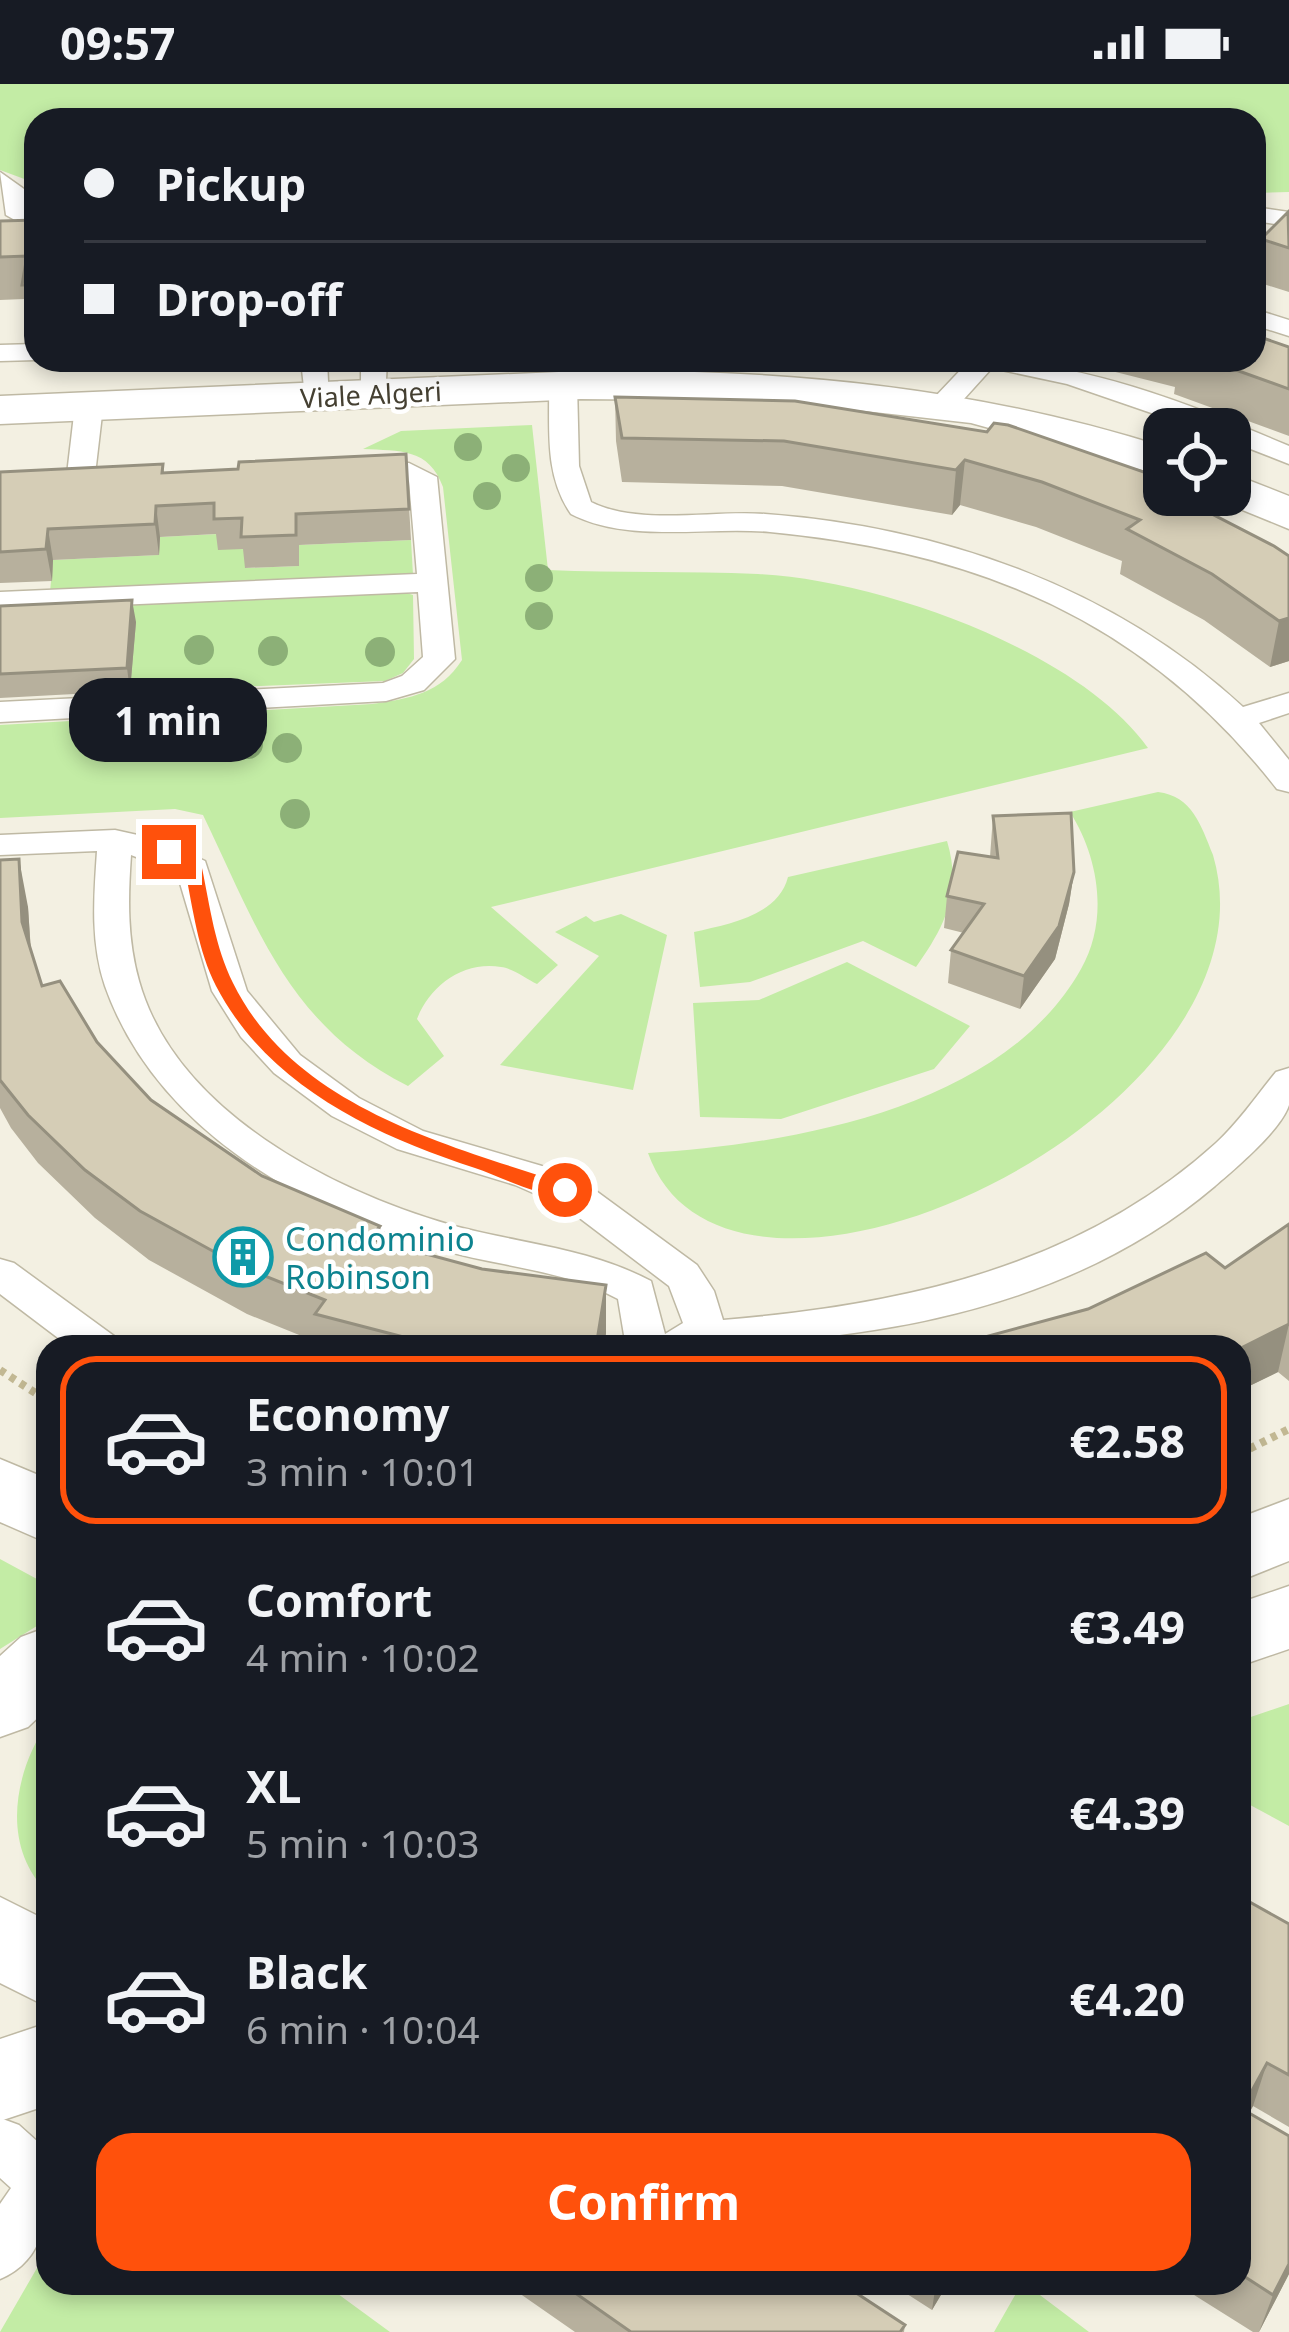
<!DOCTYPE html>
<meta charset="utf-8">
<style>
:root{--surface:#171b24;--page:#242831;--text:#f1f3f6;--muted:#9ea1a6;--line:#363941;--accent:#ff510c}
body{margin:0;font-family:"Noto Sans",sans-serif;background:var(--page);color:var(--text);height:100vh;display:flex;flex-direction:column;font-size:45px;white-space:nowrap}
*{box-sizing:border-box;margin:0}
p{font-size:39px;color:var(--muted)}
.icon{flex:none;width:66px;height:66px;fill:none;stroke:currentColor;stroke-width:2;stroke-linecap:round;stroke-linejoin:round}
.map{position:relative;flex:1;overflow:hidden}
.side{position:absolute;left:36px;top:1251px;width:1215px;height:960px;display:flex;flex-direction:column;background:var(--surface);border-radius:36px;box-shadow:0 6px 18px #0003}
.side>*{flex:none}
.guide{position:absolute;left:24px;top:24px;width:1242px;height:264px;border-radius:36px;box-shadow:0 6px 18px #0003;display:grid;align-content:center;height:264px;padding:0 60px;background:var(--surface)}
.tools{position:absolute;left:1143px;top:324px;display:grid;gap:24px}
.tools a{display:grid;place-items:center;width:108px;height:108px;border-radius:24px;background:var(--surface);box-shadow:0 6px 18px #0003;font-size:60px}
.end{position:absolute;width:54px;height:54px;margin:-27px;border:15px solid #ff510c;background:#fff;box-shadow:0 0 0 6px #fff}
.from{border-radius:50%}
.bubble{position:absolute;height:84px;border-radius:36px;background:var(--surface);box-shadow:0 6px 18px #0003;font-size:39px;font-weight:700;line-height:84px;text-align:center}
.guide b{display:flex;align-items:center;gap:42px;height:114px;font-size:45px}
.guide b+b{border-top:3px solid var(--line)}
.guide i{width:30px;height:30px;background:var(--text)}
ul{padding:21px 0 0;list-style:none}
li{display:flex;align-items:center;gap:36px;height:168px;margin:0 24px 18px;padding:0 36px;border:6px solid transparent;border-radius:36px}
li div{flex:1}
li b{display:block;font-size:45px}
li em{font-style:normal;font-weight:700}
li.on{border-color:var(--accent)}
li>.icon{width:108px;height:108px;stroke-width:1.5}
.button{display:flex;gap:24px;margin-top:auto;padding:24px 60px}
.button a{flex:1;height:138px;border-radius:36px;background:var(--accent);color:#fff;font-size:48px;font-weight:700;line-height:138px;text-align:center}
.status{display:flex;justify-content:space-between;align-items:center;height:84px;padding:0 60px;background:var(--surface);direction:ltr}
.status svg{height:33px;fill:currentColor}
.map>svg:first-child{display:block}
</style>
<div class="status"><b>09:57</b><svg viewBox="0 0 49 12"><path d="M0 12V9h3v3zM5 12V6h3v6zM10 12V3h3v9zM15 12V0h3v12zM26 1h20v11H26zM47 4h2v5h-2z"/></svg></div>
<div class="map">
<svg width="1289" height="2248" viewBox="0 0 1289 2248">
<rect width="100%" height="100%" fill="#f3f0e2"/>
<!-- green -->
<path fill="#c3eca5" d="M0,0H1289V108L1254,109V36H36V111L27,96L0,86Z
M532,341L548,486C618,489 688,487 758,490C876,495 1079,566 1148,664L491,823L558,881L537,900C527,895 512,884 501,883C462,877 430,902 417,935L444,972L408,1002C288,941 258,845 203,731L175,725L0,734V641L372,620C411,614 440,610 462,576L443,403C429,364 400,367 363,365L401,347Z
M218,450L246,465V484L299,482V461L411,456L413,491L50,508L53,476L158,471L160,453Z
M400,507L413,511L414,575L403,589L385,597L130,607L0,527Z
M1158,708C1192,712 1201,741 1213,771C1289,1029 728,1295 648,1069C794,1060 1003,1024 1081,885C1109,836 1099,774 1070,728Z
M947,757C962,807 946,841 916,883L863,857L750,898L700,903L694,848C728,840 778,832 788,793Z
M621,830L667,851L633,1006L500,981L599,872L555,848L586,832L594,838Z
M847,878L970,942L934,985L781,1035L700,1033L693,919L759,916Z
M0,1475L48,1501V1535L0,1565Z
M1289,1620V1742L1239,1715V1637Z
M48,1638V1809C0,1762 14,1688 48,1638Z
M48,2165V2199H323L390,2248H0Z
M1022,2199H1024L1089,2248H994Z"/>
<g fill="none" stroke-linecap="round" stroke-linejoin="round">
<defs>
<path id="service" d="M0,88L31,110L36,148L6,131Z
M1254,123L1289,128V142L1254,137Z
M1254,225L1289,236V252L1254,241Z
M36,260V276L0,277V261Z
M301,276H327L329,319L319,321L305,313Z
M361,276H387L385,316L375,318L361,310Z
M970,276C1082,276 1187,319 1289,362V380L1230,357V345H1198L1067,300L992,284L954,326H934V314Z
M563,292L577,300L579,382L591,418C639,442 712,426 765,430C941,443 1113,503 1243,623L1289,609V629L1259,639L1289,676V708L1277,705C1146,537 980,468 770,448C707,442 629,460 571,430C544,391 550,346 549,300Z
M89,314L103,322L94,399L80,408L66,399L75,322Z
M409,379L437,393L455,575L424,606L386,617L0,638V618L383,599L402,592L423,573L418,508L0,526V508L417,490L409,397L353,398L339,389L353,380Z
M115,746L160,756L205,777L247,907L300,971L359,1014L423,1047L542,1082L592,1104L697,1181L714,1207L723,1236C903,1221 1079,1183 1216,1059C1239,1038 1257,1011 1276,988L1289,984C1289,995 1289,1011 1289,1021C1281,1046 1235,1085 1215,1102C1053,1240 829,1263 626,1263L618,1215C560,1184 497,1183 435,1164C299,1125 155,1043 105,902C90,858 94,812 97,767L0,771V751ZM131,771L177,789L212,907L241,953L274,989L332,1032L397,1065L515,1101L565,1123L669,1202L683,1239L665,1250L651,1197C586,1163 520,1160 451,1141C331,1107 175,1026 139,897C127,854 128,814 131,771Z
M0,1175L14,1179L114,1252L120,1263H70L0,1210Z
M0,2034L19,2041L48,2067C48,2116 53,2173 0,2195V2120L11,2104L0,2094Z"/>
<path id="minor" d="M581,287C782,285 972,302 1164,363V392L971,339L777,317L581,315L0,340V312Z
M1230,389L1289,412V445L1213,414L1230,411Z
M0,1375L48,1395V1459L0,1438Z"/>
<path id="tertiary" d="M1289,1415V1477L1239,1497V1434Z
M1289,1502V1565L1239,1582V1519Z
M48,1543V1624L28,1643L0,1653V1572L21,1553Z
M0,1813L48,1837V1923L0,1899Z
M48,1939V2021L0,2037V1955Z"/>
</defs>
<!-- service casing -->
<use href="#service" stroke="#bfb9a4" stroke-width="3"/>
<!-- minor casing -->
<use href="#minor" stroke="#bfb9a4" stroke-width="3"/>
<!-- tertiary casing -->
<use href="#tertiary" stroke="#bfb9a4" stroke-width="3"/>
<!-- path -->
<path stroke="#c2b893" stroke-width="8" stroke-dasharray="6 6" stroke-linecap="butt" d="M0,1286L48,1317
M1239,1370L1289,1345"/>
<!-- service -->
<use href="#service" fill="#fff" fill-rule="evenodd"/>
<!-- minor -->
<use href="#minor" fill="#fff" fill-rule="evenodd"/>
<!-- tertiary -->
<use href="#tertiary" fill="#fff" fill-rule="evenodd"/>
</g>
<!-- trees -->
<g fill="#8cb077">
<circle cx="468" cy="363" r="14"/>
<circle cx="516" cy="384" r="14"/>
<circle cx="487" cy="412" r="14"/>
<circle cx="539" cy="494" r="14"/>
<circle cx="539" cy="532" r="14"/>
<circle cx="199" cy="566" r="15"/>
<circle cx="273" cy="567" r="15"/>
<circle cx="380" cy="568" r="15"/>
<circle cx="248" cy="660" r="15"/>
<circle cx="287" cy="664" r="15"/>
<circle cx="295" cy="730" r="15"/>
</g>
<!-- wall -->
<path fill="#b7b09d" d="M1289,129V208L1254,197L1261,155Z
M36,136V244H29L24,215L0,216V137Z
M1289,263V352L1174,310L1175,303L1068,276H1254Z
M615,313L1188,418L1289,472V577L1270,583L1204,536L1120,490L1122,477L1036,443L960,421L952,431L782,402L622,398L616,357Z
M406,370L411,456L299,461V482L245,484L243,465L218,466L216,450L160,453L159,471L53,476L52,497L0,499V388L163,380L164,389L238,385Z
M0,522L136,538L130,607L0,614Z
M993,732L1074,788L1069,820L1055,875L1020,925L948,899L951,866L964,849L944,844L947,812L990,773Z
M0,776L28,823L31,867L42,902L151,1016L262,1092L380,1142L382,1158L606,1249L604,1263H319V1259L247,1230L149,1176L95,1134L38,1079L11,1044L0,1024Z
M1289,1140V1297L1278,1288L1239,1307V1263L1088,1225L1225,1184Z
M1239,1812L1289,1840V2043L1253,2022L1249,2029L1289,2052V2190L1259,2248H1253L1175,2199H1239Z
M518,2199H841L905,2241L904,2248H575L519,2209Z
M890,2199H948L932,2226Z"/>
<!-- shaded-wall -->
<path fill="#95907f" d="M965,376L960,421L952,431L956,386Z
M156,422L160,453L159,471L155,440Z
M48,445L53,476L52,497L46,465Z
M132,516L136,538L130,607L127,584Z
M1289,534V577L1270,583L1279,537Z
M19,775L28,823L32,886L22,838Z
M1074,788L1069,820L1055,875L1020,925L1024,892Z
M380,1142L385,1190L370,1155Z
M606,1201V1249L604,1263H596Z
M1289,1240L1278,1288L1239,1307V1265Z
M1267,1979L1253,2022L1239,2047L1242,2025Z
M1289,2180V2190L1259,2248L1273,2211Z
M936,2199H948L932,2226Z"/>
<!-- building -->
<path fill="#d5cdb6" stroke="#95907f" stroke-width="3" d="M1288,128L1289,164L1261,155Z
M36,136V201H22L27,172L0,173V137Z
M1254,251L1289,263V305L1208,276H1254Z
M615,313L795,317L987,348L994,339L1008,341L1164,395V411H1179L1177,412L1274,462L1289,472V534L1279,537L1212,490L1127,445L1140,436L1042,398L965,376L956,386L784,357L622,354Z
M406,370L409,425L296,430V451L241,453L242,434L214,435V419L156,422L155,440L48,445L46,465L0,468V388L163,380L162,389L238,385L239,378Z
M132,516L127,584L0,590V522Z
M1071,729L1074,788L1059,842L1024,892L951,866L984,820L947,812L958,768L998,774L993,732Z
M19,775L22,838L42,902L60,897L97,958L151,1016L262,1092L380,1142L370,1155L482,1185L606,1201L596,1263H442L315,1230L325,1216L240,1182L140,1127L85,1086L28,1031L0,996V776Z
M1289,1140V1240L1239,1265V1263H948L1088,1225L1206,1169L1225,1184Z
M1239,1812L1289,1840V1991L1267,1979L1242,2025L1289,2052V2180L1273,2211L1239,2189Z
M561,2199H841L905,2241L900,2248H631Z"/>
<!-- route -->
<path fill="#ff510c" d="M163,764H175L202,784C210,823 215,863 233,899C295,1025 451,1062 572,1102V1111C544,1116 502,1093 475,1084C374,1051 268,1002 216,902C198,867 193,825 185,786L163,771Z"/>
<!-- icons -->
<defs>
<symbol id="building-ring" viewBox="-11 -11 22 22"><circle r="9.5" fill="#fff" stroke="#0f9aa8" stroke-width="1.5"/><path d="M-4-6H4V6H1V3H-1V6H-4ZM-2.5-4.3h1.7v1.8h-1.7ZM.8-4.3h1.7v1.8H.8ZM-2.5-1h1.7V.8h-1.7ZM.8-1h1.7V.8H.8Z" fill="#0f9aa8"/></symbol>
</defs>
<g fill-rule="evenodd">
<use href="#building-ring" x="210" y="1140" width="66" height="66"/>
</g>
<g text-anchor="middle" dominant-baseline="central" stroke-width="9" stroke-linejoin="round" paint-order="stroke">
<!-- far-street labels -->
<g font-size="27" fill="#454032" stroke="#fff">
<text transform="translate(371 310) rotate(-3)">Viale Algeri</text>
</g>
<!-- culture labels -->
<g font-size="33" fill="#0d838f" stroke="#fff" text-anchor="start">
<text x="285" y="1154">Condominio<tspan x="285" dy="38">Robinson</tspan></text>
</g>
</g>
</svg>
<div class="tools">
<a><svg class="icon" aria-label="locate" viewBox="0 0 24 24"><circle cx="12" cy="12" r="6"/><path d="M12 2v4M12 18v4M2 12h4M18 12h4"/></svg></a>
</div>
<i class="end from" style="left:565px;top:1106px"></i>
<i class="end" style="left:169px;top:768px"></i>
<div class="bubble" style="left:69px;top:594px;width:198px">1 min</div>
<div class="guide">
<b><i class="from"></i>Pickup</b>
<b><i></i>Drop-off</b>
</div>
<section class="side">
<ul>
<li class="on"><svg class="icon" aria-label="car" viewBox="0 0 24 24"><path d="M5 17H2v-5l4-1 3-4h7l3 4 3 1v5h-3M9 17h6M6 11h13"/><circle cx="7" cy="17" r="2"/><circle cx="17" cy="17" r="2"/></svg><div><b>Economy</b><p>3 min · 10:01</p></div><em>€2.58</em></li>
<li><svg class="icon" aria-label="car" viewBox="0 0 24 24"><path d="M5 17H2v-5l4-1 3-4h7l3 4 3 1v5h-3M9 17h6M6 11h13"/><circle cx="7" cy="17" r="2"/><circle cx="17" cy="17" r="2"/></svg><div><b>Comfort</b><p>4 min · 10:02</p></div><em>€3.49</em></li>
<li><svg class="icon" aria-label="car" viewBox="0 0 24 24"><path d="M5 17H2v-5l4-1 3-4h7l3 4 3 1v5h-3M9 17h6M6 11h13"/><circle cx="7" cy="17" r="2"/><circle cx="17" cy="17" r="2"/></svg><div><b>XL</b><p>5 min · 10:03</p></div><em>€4.39</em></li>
<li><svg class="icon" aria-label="car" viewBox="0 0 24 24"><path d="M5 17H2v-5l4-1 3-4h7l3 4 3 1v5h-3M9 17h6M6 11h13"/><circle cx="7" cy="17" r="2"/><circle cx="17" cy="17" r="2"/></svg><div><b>Black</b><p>6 min · 10:04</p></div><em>€4.20</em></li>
</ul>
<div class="button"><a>Confirm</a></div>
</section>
</div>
